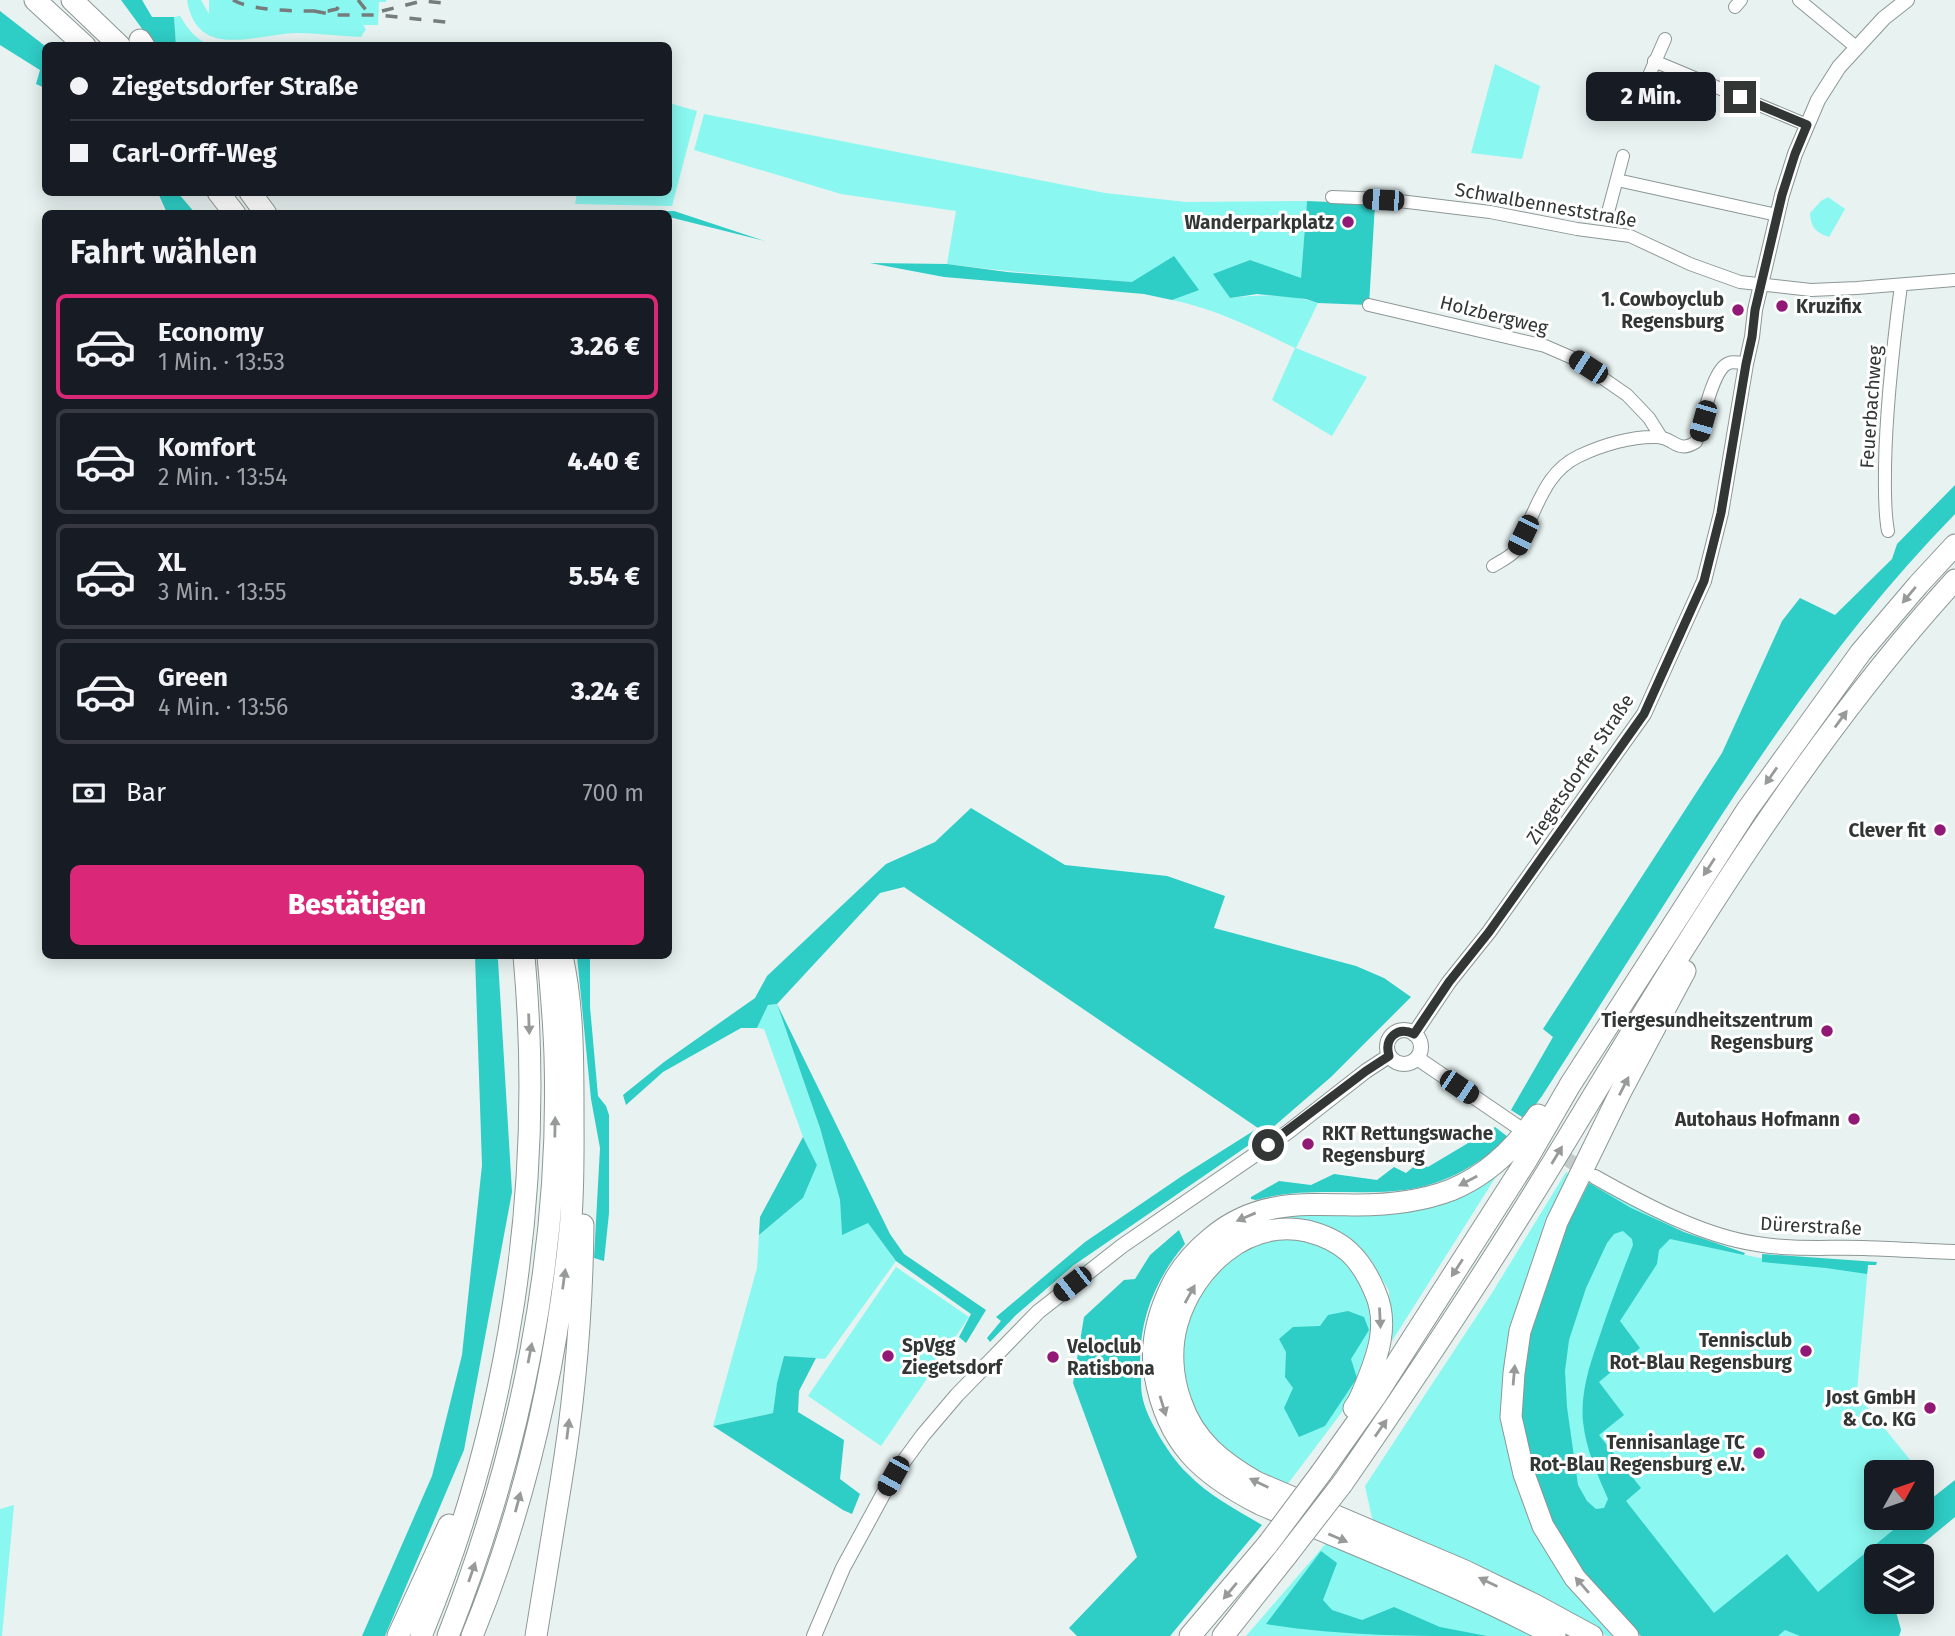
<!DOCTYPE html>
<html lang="de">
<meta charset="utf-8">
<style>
:root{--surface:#171b24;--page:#20242c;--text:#f1f3f6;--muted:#9ea1a6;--line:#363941;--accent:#db2777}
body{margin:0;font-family:"Fira Sans",sans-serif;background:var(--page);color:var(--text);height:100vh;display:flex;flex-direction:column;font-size:26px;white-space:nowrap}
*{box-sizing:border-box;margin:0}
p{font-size:23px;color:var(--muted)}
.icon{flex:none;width:38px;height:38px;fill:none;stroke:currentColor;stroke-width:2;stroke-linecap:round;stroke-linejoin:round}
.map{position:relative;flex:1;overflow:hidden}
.details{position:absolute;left:42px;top:210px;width:630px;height:749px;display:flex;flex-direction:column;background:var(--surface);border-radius:10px;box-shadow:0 4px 18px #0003}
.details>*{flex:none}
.banner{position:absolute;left:42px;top:42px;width:630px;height:154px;border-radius:10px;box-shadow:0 4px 18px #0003;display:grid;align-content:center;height:154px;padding:0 28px;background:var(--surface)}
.needle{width:46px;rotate:50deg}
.fabs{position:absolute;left:1864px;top:1460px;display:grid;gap:14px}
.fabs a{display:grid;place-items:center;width:70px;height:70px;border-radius:10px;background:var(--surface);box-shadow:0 4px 18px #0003;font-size:35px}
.end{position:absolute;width:32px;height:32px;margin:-16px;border:9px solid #323635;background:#fff;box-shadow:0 0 0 4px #fff}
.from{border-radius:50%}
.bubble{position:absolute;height:49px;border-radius:10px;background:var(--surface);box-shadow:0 4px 18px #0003;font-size:23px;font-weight:800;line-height:49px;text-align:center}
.car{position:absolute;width:21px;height:42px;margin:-21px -10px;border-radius:9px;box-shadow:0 0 5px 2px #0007;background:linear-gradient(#222 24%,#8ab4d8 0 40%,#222 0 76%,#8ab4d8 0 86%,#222 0)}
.banner b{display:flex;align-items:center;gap:24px;height:66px;font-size:26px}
.banner b+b{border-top:2px solid var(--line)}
.banner i{width:18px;height:18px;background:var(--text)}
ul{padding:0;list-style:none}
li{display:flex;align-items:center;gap:21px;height:105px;margin:0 14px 10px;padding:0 14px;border:4px solid var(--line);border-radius:10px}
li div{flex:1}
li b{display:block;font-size:26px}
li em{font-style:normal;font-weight:800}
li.current{border-color:var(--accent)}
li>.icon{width:63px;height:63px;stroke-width:1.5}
h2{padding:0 28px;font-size:32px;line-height:84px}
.pay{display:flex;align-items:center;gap:18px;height:77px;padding:0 28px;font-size:26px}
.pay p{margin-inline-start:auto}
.primary-button{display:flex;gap:14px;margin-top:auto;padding:14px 28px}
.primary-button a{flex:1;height:80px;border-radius:10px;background:var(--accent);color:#fff;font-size:28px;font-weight:800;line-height:80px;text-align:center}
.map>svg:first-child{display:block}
</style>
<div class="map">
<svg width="1955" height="1636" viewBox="0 0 1955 1636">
<rect width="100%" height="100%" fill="#e7f2f1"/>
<!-- green -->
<path fill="#8af8f0" d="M187,0H201L209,14V0H386V2H379L378,25H363L366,29L361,37C339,36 317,33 295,33C252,35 197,60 187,0Z
M180,16C189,30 196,41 212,45H176L174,17Z
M1495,64L1540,86L1522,159L1471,153Z
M669,103L697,111L672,206L575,204L577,193L668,192Z
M704,114L1105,193L1186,202L1307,201L1301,279L1250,260L1214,274L1230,298C1259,294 1290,294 1318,303L1296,348L1367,377L1332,436L1272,400L1295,348C1256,329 1216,309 1172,300L1199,289C1115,279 1031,275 947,264L956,211L841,194L694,150Z
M1828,197L1845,209L1829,237C1815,232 1811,227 1810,213L1821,201Z
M777,1004L820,1128L840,1200L842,1234L868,1222L896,1261L825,1359L784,1356L777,1384L773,1413L713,1426L757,1268L759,1235L803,1198L817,1165L803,1137L764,1029L757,1028L768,1005Z
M1566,1172L1571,1175L1502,1419L1517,1489L1534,1530L1547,1553L1571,1585L1615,1636H1607L1480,1569L1378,1526L1372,1518L1365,1486L1492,1293Z
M1497,1175L1392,1341L1389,1291L1371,1261L1348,1238L1242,1232L1255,1219Z
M1590,1181L1676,1225L1671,1239L1760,1258L1866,1264L1868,1266L1857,1391L1859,1397L1920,1472H1876V1517H1909L1881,1541L1876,1556V1601H1893L1901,1630L1899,1636H1641L1550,1524L1566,1228Z
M1293,1237L1319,1242L1360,1275L1373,1303L1375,1333L1351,1400L1287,1485C1256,1471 1225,1456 1204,1428C1179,1395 1174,1342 1192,1305C1200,1288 1226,1261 1242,1250C1257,1239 1276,1239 1293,1237Z
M896,1267L969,1317L881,1446L808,1396Z
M14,1505L2,1636H0V1509Z
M1328,1541L1540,1636H1246Z"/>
<!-- forest -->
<path fill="#2ecdc6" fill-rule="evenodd" d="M121,0H142L152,17H174L176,45H154Z
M0,11L45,46V88L36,84L40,70L0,45Z
M158,193H178L195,213H167Z
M1307,201L1375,204L1369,305L1318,303L1306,299L1257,294L1230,298L1213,274L1250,260L1301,278Z
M641,211H674L765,241L669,217L668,214Z
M1174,256L1199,290L1172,300L1144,294L1098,290L944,277L870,263L947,264L1007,272L1132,282Z
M1955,485V514C1846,625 1759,755 1676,886C1631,956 1587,1026 1542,1096L1525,1119L1511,1110L1553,1037L1543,1029L1722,753L1782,621L1800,598L1835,615L1892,559L1897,544Z
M971,808L1065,865L1167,876L1225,896L1214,928L1356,966L1384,978L1411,997L1331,1077L1265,1134L1074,1265L1016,1315L990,1342L987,1338L1001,1321L996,1317L1085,1242L1182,1176L1258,1128L904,887L880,893L777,1004L890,1234L904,1254L986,1310L966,1343L959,1337L971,1314L896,1261L868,1223L842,1235L840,1200L820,1128L777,1004L768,1005L757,1028H741L663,1072L626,1105L623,1095L664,1062L755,998L767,976L886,864L935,842Z
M475,956H497L498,960L512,1192L464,1450L385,1636H362L432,1476L462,1355L482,1165Z
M577,956H590V1007L598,1096L606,1106L609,1115V1213L604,1261L594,1258L600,1148L591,1099Z
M1495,1127L1508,1137C1478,1167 1438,1188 1395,1191C1348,1195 1302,1187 1256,1200L1251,1199V1197L1279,1181L1311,1185L1334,1174L1377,1180L1394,1167L1406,1173L1418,1163L1428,1167Z
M803,1137L817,1165L803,1198L759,1235L760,1217Z
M1589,1183L1631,1208L1684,1232L1745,1253L1744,1255L1670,1239L1659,1250L1657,1264L1620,1321L1640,1348L1599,1382L1624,1415L1599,1435L1641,1488L1626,1501L1714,1613L1787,1554L1818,1592L1909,1517H1922V1506L1955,1480V1517L1908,1556H1876V1601H1893L1901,1630L1899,1636H1800L1785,1630L1778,1636H1641L1613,1608L1565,1550L1536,1489L1521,1417L1523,1368L1539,1298L1566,1228ZM1623,1231L1632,1239L1633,1245C1622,1273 1611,1302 1601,1332C1591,1361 1580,1391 1583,1422C1586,1449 1597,1474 1608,1499L1604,1508L1596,1509L1587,1501L1578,1485L1567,1407L1565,1371L1569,1340L1586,1288L1607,1243L1614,1234Z
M1179,1230L1185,1244C1152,1283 1136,1328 1141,1378C1141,1385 1141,1393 1143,1400C1148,1421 1171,1458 1187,1473C1208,1495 1235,1509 1262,1525L1170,1636H1077L1069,1628L1137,1557L1073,1383L1084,1317L1124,1280L1135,1279L1150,1255Z
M1762,1254L1877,1262L1876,1265H1868L1867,1274L1826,1268L1762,1262Z
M1348,1311L1364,1317L1369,1330L1351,1359L1357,1378L1325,1426L1299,1437L1284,1408L1293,1388L1285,1377L1286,1352L1279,1339L1293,1327L1320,1326L1328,1315Z
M784,1356L816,1358L799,1391L798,1412L844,1440L840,1479L860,1494L852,1514L843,1510L713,1426L773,1413L777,1383Z
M1321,1551L1337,1563L1323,1600L1332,1610L1362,1620L1394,1607L1440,1627L1487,1636C1413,1636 1339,1636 1266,1624Z"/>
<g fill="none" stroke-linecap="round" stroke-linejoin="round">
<!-- tertiary-tunnel -->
<path stroke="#c3cccb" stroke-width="14" stroke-dasharray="14 7" stroke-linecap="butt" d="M1531,1136L1587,1172"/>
<defs>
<path id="minor" d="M1799,0L1856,47
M1735,7L1741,0
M1654,61L1807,125
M1636,105L1665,39
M1617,180L1777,215
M1332,197L1383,199L1490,212L1577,229L1630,236L1690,264L1740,282L1811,290L1857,288L1955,280
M1607,216L1623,156
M1369,305L1545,346L1575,359L1627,395L1649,418L1661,437
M1888,531C1884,510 1885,489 1885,467C1886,406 1893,346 1901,285
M1493,566C1499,562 1510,557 1515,551C1519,547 1521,538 1524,532C1539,503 1547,471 1579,456C1602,445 1632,436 1657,437C1675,438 1677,454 1696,442C1702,425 1712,368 1729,363C1734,361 1741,363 1746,364"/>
<path id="tertiary" d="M1387 1047a17 17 0 1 1 34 0a17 17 0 1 1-34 0Z
M1414,1034L1449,982L1489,932L1644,714L1704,581L1721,513L1746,364L1752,337L1755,310L1782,195L1795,154L1818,100L1839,67L1884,18L1907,0
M1417,1058L1518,1127
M1595,1177C1643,1204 1702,1236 1757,1244C1792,1250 1828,1247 1864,1248C1894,1249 1925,1251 1955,1252
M814,1636L843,1568L893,1476L923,1435L957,1395L1038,1312L1122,1246L1288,1132L1366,1071L1389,1056"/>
<path id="motorway" d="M35,0L85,46
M72,0L120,46
M140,40L144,46
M218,192L235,214
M250,192L266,214
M1538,1115C1516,1147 1488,1175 1451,1190C1422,1201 1387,1205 1357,1205C1302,1204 1256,1200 1211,1238C1194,1252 1180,1268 1171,1287C1158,1314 1150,1345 1155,1375C1167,1443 1201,1474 1260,1504C1359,1547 1460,1585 1555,1636
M1354,1408C1359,1402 1361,1396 1364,1389C1377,1358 1390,1325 1375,1292C1361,1258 1343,1240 1307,1231C1246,1218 1193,1268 1177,1324C1170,1349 1172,1378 1181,1402C1194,1441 1222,1462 1256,1482L1465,1571L1535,1605L1592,1636
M1321,1473L1375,1397L1526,1161L1570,1085L1747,810L1861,652L1918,585L1955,545
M1342,1484C1414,1380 1484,1275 1550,1167C1673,965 1795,755 1955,580
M398,1636L449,1525
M421,1636C510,1422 545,1186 524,956
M448,1636C520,1453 561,1254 555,1056C554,1023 551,989 548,956
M472,1636C525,1507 556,1369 570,1230C574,1190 573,1149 573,1109C573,1058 573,1005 562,956
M536,1636C544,1584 553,1533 561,1482C575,1397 582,1311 583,1225
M1190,1636L1268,1544
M1223,1636L1287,1555
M1628,1636L1575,1578L1543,1526L1524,1474L1511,1417L1514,1373L1520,1331L1557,1222L1621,1091L1685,971"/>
</defs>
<!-- minor casing -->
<use href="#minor" stroke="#8d9796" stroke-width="14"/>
<!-- tertiary casing -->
<use href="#tertiary" stroke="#8d9796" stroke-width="16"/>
<!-- motorway casing -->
<use href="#motorway" stroke="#8d9796" stroke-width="23"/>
<!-- minor -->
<use href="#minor" stroke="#fff" stroke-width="12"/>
<!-- tertiary -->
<use href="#tertiary" stroke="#fff" stroke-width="14"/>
<!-- motorway -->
<use href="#motorway" stroke="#fff" stroke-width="21"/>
<!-- rail -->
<path stroke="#757c7b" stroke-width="3.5" stroke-dasharray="12 12" stroke-linecap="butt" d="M233,0C254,12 303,11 328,11L337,9L343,0
M358,0L366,10L375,15
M314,11L335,15H379L446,22
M382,11L422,1L444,3"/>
<defs>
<path id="motorway-bridge" d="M1268,1544L1321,1473
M1287,1555L1342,1484"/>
</defs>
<!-- motorway-bridge casing -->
<use href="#motorway-bridge" stroke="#8d9796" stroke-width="23" stroke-linecap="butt"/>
<!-- motorway-bridge -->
<use href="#motorway-bridge" stroke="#fff" stroke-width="21"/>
</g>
<!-- one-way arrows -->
<defs><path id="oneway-solid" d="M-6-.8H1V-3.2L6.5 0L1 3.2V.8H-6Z" transform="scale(1.75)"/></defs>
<g fill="#989a9a">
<use href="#oneway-solid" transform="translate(1909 595) rotate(130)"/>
<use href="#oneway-solid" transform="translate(1841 719) rotate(-54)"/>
<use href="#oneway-solid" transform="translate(1771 776) rotate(125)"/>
<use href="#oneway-solid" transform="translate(1709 867) rotate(123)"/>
<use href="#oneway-solid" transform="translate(529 1024) rotate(88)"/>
<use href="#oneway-solid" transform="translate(1624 1086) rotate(-63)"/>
<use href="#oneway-solid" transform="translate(555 1127) rotate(-89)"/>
<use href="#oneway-solid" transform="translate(1557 1155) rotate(-59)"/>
<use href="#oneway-solid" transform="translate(1468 1181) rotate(152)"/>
<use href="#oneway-solid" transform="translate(1246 1217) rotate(157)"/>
<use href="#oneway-solid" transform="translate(1457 1268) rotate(123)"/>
<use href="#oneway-solid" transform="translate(564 1279) rotate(-82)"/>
<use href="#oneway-solid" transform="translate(1190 1294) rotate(-61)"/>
<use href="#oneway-solid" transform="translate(1380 1318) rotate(87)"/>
<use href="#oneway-solid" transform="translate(530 1353) rotate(-79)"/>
<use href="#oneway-solid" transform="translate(1514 1375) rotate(-85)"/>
<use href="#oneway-solid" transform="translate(1163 1406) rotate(73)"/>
<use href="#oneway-solid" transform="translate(1381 1428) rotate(-55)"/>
<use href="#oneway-solid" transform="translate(568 1429) rotate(-83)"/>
<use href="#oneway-solid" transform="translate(1259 1483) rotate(-154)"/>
<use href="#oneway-solid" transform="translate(518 1502) rotate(-75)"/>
<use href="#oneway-solid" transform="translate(1338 1538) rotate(23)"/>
<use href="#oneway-solid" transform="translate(472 1572) rotate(-71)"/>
<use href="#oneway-solid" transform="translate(1488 1582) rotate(-154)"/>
<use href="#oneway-solid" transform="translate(1582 1585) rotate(-131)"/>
<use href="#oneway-solid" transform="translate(1230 1591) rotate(130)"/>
</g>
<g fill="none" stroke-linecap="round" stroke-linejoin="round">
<!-- route -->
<path stroke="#323635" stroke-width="9" d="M1268,1145L1366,1071L1389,1056C1384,1038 1397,1026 1414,1034L1449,982L1489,932L1644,714L1704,581L1721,513L1746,364L1752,337L1755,310L1782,195L1795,154L1807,125L1740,97"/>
</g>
<!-- markers -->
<g fill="#921875" stroke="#fff" stroke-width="2.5">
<circle cx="1348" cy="222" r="7"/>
<circle cx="1782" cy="306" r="7"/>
<circle cx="1738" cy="310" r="7"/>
<circle cx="1940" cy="830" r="7"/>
<circle cx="1827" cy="1031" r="7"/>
<circle cx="1854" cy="1119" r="7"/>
<circle cx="1308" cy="1144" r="7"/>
<circle cx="1806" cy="1351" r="7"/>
<circle cx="888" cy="1356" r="7"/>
<circle cx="1053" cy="1357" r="7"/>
<circle cx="1930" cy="1408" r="7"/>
<circle cx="1759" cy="1453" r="7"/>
</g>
<g text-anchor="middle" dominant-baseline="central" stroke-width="6" stroke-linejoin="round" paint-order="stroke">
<!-- street labels -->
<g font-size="19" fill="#323635" stroke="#fff">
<text transform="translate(1546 205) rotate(10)">Schwalbenneststraße</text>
<text transform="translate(1494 315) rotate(14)">Holzbergweg</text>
<text transform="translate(1871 407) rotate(-86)">Feuerbachweg</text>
<text transform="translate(1580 769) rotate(-56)">Ziegetsdorfer Straße</text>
<text transform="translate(1811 1226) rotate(3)">Dürerstraße</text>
</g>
<!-- poi labels -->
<g font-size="19" font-weight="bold" fill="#323635" stroke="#fff" text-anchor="end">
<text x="1334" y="222">Wanderparkplatz</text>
<text x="1724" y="299">1. Cowboyclub<tspan x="1724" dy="22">Regensburg</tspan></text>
<text x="1796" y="306" text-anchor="start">Kruzifix</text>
<text x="1926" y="830">Clever fit</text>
<text x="1813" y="1020">Tiergesundheitszentrum<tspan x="1813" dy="22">Regensburg</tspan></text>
<text x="1840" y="1119">Autohaus Hofmann</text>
<text x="1322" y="1133" text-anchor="start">RKT Rettungswache<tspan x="1322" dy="22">Regensburg</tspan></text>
<text x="1792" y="1340">Tennisclub<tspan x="1792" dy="22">Rot-Blau Regensburg</tspan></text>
<text x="902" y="1345" text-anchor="start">SpVgg<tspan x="902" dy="22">Ziegetsdorf</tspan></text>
<text x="1067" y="1346" text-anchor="start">Veloclub<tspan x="1067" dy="22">Ratisbona</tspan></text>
<text x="1916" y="1397">Jost GmbH<tspan x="1916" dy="22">&amp; Co. KG</tspan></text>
<text x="1745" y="1442">Tennisanlage TC<tspan x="1745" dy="22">Rot-Blau Regensburg e.V.</tspan></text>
</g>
</g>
</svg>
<div class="fabs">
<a><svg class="needle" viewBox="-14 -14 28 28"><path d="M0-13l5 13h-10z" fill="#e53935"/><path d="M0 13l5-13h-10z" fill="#9ea1a6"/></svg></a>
<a><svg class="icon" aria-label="layers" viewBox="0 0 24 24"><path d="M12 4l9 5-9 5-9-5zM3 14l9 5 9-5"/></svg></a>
</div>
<i class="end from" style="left:1268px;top:1145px"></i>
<i class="end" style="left:1740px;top:97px"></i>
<div class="bubble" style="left:1586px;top:72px;width:130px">2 Min.</div>
<i class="car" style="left:1383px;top:200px;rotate:273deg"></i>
<i class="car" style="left:1588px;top:367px;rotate:303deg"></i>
<i class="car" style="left:1703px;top:421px;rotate:196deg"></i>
<i class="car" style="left:1523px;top:535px;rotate:206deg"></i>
<i class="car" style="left:1459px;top:1087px;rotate:124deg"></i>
<i class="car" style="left:1072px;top:1284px;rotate:232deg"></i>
<i class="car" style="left:893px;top:1476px;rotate:209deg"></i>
<div class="banner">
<b><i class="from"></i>Ziegetsdorfer Straße</b>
<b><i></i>Carl-Orff-Weg</b>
</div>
<section class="details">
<h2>Fahrt wählen</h2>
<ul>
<li class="current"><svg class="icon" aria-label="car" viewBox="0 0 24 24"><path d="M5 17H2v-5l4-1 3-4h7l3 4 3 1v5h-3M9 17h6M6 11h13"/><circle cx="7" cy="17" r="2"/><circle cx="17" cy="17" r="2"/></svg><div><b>Economy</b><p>1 Min. · 13:53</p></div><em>3.26 €</em></li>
<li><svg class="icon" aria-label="car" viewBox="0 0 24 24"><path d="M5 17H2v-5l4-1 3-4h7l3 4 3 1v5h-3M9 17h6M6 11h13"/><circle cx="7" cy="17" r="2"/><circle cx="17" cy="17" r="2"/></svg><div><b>Komfort</b><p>2 Min. · 13:54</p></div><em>4.40 €</em></li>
<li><svg class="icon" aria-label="car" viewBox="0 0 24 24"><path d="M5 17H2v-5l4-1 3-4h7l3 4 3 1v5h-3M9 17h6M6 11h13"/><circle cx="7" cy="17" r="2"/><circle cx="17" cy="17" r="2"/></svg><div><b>XL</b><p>3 Min. · 13:55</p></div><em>5.54 €</em></li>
<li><svg class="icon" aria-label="car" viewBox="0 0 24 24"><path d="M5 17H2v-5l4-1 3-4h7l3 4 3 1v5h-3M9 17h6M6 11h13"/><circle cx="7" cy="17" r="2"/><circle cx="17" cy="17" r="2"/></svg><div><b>Green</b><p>4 Min. · 13:56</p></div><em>3.24 €</em></li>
</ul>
<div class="pay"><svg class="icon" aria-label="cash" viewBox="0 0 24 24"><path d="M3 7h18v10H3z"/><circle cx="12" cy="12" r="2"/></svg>Bar<p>700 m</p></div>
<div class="primary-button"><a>Bestätigen</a></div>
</section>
</div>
